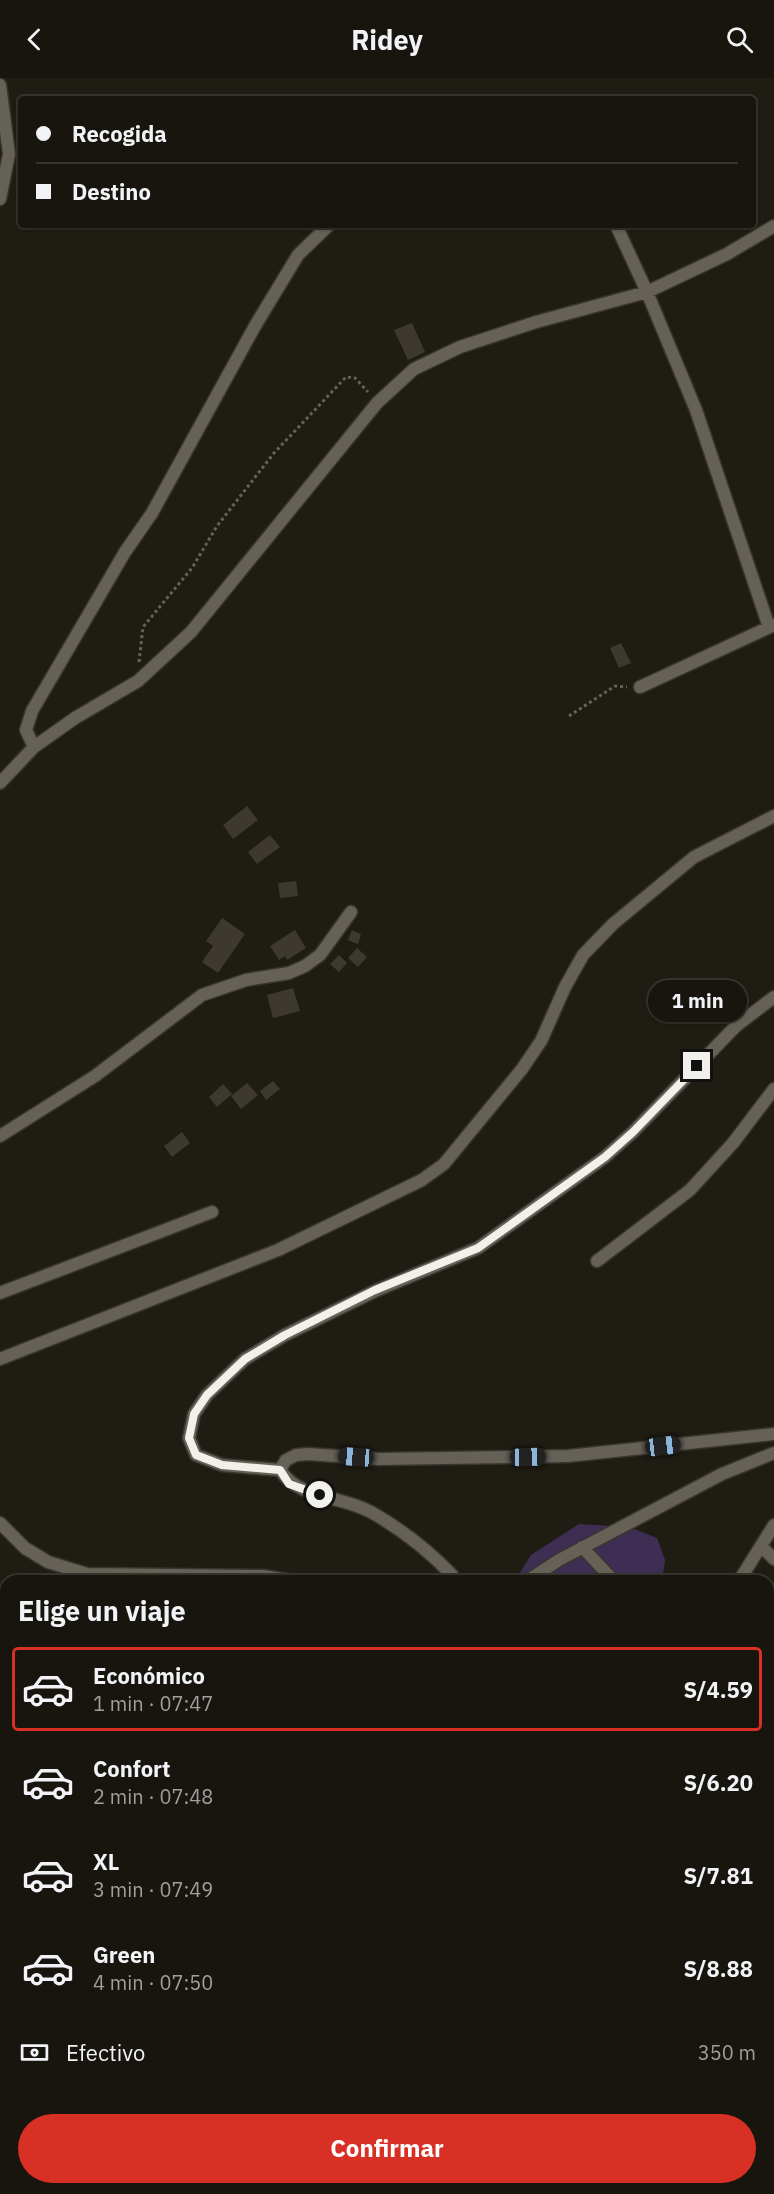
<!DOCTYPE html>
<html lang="es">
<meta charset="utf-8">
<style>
:root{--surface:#17150e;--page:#24221c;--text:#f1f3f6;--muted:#9e9f9e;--line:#36342e;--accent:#d93025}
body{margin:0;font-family:"IBM Plex Sans",sans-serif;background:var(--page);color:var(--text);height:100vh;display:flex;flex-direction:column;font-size:22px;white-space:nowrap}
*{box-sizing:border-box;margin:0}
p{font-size:20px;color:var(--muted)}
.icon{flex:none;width:33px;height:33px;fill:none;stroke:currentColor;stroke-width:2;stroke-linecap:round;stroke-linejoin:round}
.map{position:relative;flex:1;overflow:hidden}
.side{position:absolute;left:0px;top:1497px;width:774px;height:620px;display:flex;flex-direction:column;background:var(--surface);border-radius:18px 18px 0 0;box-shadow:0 2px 4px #0004,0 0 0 2px var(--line)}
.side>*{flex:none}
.top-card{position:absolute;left:18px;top:18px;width:738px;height:132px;border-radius:6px;box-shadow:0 2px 4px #0004,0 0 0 2px var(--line);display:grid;align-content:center;height:132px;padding:0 18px;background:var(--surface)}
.end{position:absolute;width:27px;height:27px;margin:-14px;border:8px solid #f2f0ea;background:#111;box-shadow:0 0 0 3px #111}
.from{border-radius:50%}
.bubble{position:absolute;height:42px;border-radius:21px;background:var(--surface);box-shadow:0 2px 4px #0004,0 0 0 2px var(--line);font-size:20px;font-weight:800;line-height:42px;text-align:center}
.car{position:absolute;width:18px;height:36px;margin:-18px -9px;border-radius:8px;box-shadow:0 0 4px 2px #0007;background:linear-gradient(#222 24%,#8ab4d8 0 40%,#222 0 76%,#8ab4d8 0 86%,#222 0)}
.top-card b{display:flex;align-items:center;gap:21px;height:57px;font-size:22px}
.top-card b+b{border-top:2px solid var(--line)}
.top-card i{width:15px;height:15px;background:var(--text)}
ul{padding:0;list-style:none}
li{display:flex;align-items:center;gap:18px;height:84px;margin:0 12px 9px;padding:0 6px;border:3px solid transparent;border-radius:6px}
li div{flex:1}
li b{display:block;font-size:22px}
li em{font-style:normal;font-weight:800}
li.on{border-color:var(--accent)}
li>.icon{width:54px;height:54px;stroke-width:1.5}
h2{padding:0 18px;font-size:27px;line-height:72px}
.pay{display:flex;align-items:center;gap:15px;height:66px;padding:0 18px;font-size:22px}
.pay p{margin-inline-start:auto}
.action{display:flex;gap:12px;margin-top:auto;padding:12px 18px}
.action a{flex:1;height:69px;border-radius:36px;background:var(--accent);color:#fff;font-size:24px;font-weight:800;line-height:69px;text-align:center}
header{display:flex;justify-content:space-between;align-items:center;height:78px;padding:0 18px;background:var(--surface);font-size:27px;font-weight:800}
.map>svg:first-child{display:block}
</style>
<header><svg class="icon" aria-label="back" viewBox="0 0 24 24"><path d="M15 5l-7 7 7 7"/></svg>Ridey<svg class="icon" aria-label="search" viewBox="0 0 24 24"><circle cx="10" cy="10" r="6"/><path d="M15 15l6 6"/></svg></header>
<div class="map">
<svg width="774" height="2116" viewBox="0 0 774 2116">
<rect width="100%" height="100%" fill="#1f1c13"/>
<!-- green -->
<path fill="#3e2e53" d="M579,1446L629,1449L657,1460L665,1482L662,1503H515L531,1477Z
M6,1633V2110L142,2111L135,2116H0V1635Z"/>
<!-- building -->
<path fill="#3d392f" d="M412,245L425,274L408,282L394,252Z
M621,565L631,585L619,590L610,570Z
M247,728L258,742L233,761L223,747Z
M270,757L280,769L257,786L248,774Z
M296,803L298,818L280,820L278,805Z
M222,840L245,856L218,895L202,884L213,868L206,863Z
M295,852L306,870L287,882L285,878L279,882L270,868Z
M352,852L361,856L358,866L348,862Z
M357,870L367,879L358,889L348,880Z
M339,877L347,885L339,894L330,886Z
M293,910L300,933L273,940L267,917Z
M273,1003L280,1011L266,1022L260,1013Z
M247,1005L258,1017L241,1031L231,1018Z
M223,1006L232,1016L217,1029L209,1019Z
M182,1054L190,1065L172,1079L164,1068Z"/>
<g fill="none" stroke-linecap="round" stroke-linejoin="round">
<defs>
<path id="minor" d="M0,7L9,76L0,121
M616,147L647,214L696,332L769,549
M640,609L774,547
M34,669L26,652L32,633L125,474L152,435L255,248L298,177L329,147
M0,705L34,669L75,640L138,603L191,554L377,325L414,291L460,269L536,244L647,214L727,176L774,148
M0,1058L95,998L202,917L246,902L289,895L305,888L320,877L351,834
M597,1183L690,1112L733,1065L774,1011
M0,1215L212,1134
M0,1281L278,1172L422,1102L444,1086L522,991L541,963L565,909L583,877L613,846L694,779L774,738
M280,1392L222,1387L196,1377L189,1360L194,1336L207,1317L245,1281L285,1257L375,1213L478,1170L605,1079L633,1054L736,948L774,919
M0,1445L25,1470L48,1484L87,1496L263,1498L293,1503
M761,1468L774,1481
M582,1469L614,1503
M454,1503L452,1497C428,1472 401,1451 371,1434C340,1417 300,1422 280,1392L286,1382L296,1377L308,1376L379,1381L568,1378L774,1356
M527,1503L559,1482L722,1396L774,1375
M739,1503L774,1447
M0,1625L6,1624
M768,1629L774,1634
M768,1718L774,1715
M768,1925L774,1920
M768,2052L774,2047
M430,2110L432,2116
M200,2116L207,2110
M696,2116L703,2110"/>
</defs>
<!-- minor casing -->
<use href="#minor" stroke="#383530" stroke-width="15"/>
<!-- path -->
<path stroke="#65625a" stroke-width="3" stroke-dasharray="3 3" stroke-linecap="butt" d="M139,584L143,549L192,490L217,448L274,375L346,299L355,300L368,314
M569,638L615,608L627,609
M768,1840L774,1836
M768,1847L774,1854
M768,1973L774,1983
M175,2110L179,2116
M327,2110L329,2116
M565,2110L567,2116
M608,2110L611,2116
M742,2110L745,2116
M0,2111L4,2116
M30,2116H51
M115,2116L125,2110"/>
<!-- minor -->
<use href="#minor" stroke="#666157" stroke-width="12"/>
</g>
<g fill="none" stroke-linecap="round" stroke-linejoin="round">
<!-- route -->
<path stroke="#f2f0ea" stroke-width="8" d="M320,1417L289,1406L280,1392L222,1387L196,1377L189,1360L194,1336L207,1317L245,1281L285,1257L375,1212L478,1170L605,1079L633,1054L697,988"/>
</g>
</svg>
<i class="end from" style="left:320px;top:1417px"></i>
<i class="end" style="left:697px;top:988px"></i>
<div class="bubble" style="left:648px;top:902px;width:99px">1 min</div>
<i class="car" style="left:663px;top:1368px;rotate:83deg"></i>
<i class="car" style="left:356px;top:1379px;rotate:274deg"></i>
<i class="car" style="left:528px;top:1379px;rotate:89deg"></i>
<div class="top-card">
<b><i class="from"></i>Recogida</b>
<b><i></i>Destino</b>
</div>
<section class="side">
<h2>Elige un viaje</h2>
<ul>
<li class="on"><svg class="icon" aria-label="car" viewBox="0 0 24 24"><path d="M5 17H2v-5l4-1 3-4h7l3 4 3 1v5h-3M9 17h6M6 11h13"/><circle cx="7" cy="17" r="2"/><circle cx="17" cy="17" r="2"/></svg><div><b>Económico</b><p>1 min · 07:47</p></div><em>S/4.59</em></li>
<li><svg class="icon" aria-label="car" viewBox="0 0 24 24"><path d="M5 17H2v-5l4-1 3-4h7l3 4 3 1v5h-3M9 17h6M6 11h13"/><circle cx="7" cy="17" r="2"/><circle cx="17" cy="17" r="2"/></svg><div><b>Confort</b><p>2 min · 07:48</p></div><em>S/6.20</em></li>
<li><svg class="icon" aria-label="car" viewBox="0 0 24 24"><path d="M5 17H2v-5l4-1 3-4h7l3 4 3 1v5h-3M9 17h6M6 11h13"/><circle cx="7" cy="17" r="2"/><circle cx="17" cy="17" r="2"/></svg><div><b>XL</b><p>3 min · 07:49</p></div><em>S/7.81</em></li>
<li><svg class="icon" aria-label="car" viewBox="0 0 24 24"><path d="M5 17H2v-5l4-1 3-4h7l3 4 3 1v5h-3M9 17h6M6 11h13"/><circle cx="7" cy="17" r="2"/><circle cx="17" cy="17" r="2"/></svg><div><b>Green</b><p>4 min · 07:50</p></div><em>S/8.88</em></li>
</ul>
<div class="pay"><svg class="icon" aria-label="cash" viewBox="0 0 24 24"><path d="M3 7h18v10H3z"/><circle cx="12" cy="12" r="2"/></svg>Efectivo<p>350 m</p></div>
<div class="action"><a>Confirmar</a></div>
</section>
</div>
